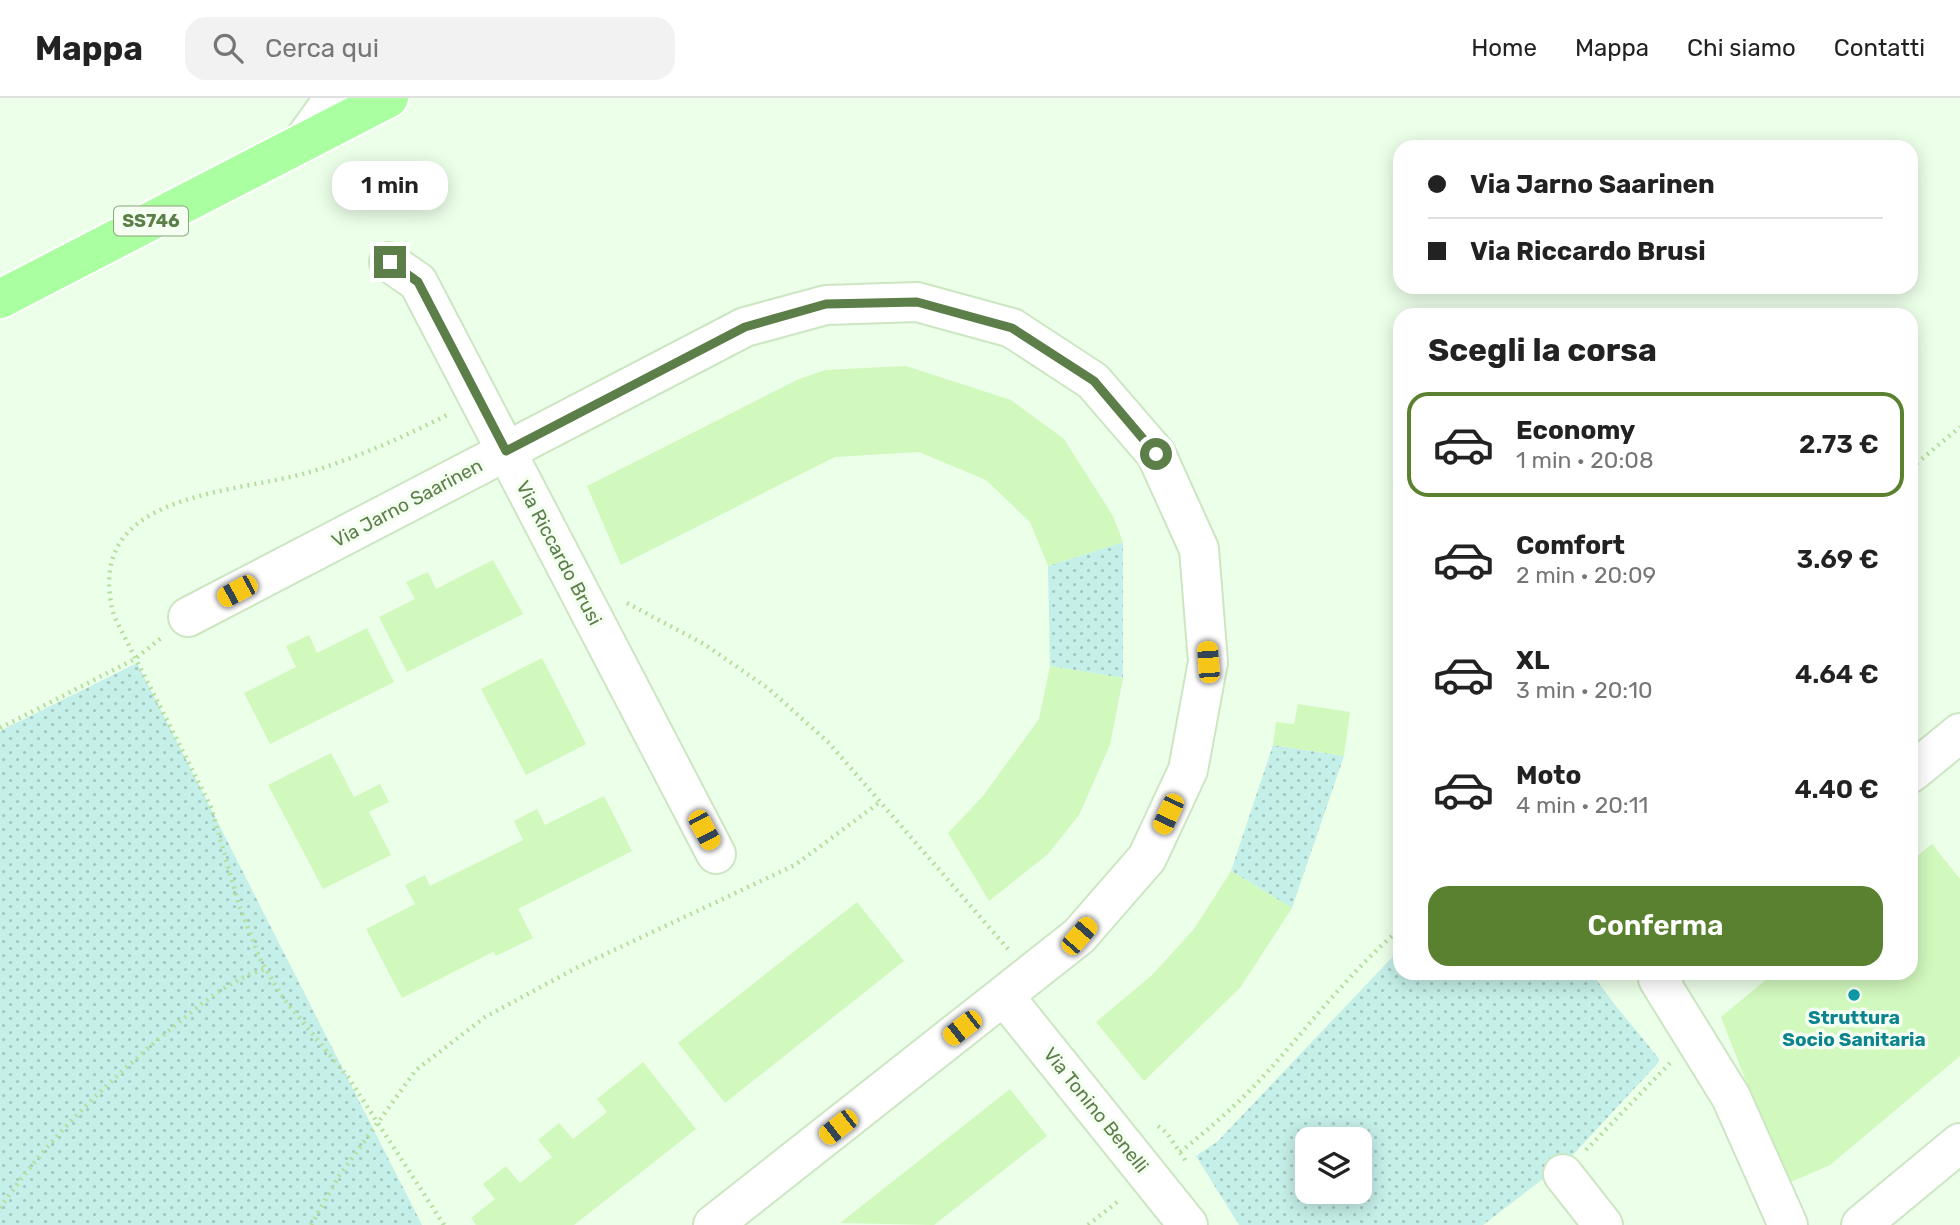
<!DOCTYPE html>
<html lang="it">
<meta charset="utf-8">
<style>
:root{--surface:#fff;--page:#f2f2f2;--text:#222;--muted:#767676;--line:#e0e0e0;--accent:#598130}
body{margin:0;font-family:Rubik,sans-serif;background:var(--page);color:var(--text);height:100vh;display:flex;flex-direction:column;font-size:26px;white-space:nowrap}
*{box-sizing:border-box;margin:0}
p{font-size:23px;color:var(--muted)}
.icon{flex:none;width:38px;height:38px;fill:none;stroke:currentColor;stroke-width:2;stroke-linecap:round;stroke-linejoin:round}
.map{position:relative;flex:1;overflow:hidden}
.details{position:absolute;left:1393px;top:210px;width:525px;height:672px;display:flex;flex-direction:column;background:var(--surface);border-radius:21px;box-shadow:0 4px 18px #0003}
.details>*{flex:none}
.guide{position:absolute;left:1393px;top:42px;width:525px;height:154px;border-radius:21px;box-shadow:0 4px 18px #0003;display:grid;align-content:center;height:154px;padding:0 35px;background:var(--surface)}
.tools{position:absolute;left:1295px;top:1029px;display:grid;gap:14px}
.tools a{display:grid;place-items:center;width:77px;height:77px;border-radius:14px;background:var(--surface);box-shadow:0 4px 18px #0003;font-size:35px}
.end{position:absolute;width:32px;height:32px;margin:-16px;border:9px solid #5c7e48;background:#fff;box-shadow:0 0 0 4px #fff}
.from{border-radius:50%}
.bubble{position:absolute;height:49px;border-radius:21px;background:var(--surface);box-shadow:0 4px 18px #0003;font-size:23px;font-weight:600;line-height:49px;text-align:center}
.car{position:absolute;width:21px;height:42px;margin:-21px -10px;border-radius:9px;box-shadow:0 0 5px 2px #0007;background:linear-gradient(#f5c518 24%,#345 0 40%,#f5c518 0 76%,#345 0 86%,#f5c518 0)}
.guide b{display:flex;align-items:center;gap:24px;height:66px;font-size:26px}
.guide b+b{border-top:2px solid var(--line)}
.guide i{width:18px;height:18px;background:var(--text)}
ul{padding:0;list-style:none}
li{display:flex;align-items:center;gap:21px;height:105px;margin:0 14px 10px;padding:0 21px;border:4px solid transparent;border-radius:21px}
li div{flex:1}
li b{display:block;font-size:26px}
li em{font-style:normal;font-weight:600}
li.selected{border-color:var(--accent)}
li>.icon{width:63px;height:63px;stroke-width:1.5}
h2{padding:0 35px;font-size:32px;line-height:84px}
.button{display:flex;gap:14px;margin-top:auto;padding:14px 35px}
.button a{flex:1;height:80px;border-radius:21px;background:var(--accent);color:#fff;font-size:28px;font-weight:600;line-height:80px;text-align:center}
header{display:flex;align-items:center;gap:42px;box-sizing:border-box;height:98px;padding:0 35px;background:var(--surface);border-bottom:2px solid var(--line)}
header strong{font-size:33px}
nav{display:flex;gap:38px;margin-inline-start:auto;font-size:24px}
.search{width:490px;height:63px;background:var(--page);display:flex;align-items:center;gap:18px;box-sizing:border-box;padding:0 24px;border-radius:21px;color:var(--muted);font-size:26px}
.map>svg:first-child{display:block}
</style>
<header>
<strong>Mappa</strong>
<div class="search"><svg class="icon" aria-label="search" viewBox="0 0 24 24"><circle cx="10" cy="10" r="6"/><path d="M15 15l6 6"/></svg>Cerca qui</div>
<nav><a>Home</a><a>Mappa</a><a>Chi siamo</a><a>Contatti</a></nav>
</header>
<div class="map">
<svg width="1960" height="1127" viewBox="0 0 1960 1127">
<defs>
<pattern id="grass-dots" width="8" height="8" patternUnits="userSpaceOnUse" patternTransform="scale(1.75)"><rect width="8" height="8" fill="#c5efe9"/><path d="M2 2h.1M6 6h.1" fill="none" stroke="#a3c7bf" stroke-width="1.8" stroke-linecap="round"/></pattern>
</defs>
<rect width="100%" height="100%" fill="#ecffe9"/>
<!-- grass -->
<path fill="url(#grass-dots)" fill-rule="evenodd" d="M1123,444V580L1050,568L1048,468Z
M137,565L422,1127H0V633Z
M1273,647L1344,658L1292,810L1231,773Z
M1400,851V875H1592C1612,906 1637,932 1659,961L1658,965L1570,1060L1483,1127H1239L1196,1058L1217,1044ZM1307,1041H1360V1094H1307Z"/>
<!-- building -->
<path fill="#d1f8bd" d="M906,268L1011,302L1064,341L1113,418L1123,444L1048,468L1030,424L986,382L919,354L835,359L621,467L587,388L799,281L825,272Z
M493,462L523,516L407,574L379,519L415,501L406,484L428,474L436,491Z
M367,530L394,584L270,646L244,595L296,569L286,548L309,537L317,555Z
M542,560L586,646L526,677L481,591Z
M1050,568L1123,580L1110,647L1079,717L1048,756L989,803L948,735L983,698L1039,621Z
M1298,606L1350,614L1344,658L1273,647L1276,624L1294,626Z
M331,655L354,699L380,686L389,704L369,714L391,757L323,791L268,687Z
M604,698L632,753L518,811L533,840L496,858L493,854L402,900L366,831L415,806L405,787L425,777L430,788L523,742L514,723L537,711L545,727Z
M1932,746L1960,781V958L1830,1067L1786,1086L1721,919L1774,875H1911V763Z
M1231,773L1292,810L1240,890L1144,983L1096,924L1151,878L1194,831Z
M857,804L904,863L725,1005L678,945Z
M643,964L696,1031L574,1127H476L471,1120L495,1101L483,1086L506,1068L520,1085L552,1059L538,1042L559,1025L573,1041L607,1014L597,1001Z
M1010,991L1047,1038L934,1127L840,1125Z"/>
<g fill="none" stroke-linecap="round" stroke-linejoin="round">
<defs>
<path id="minor" d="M301,46L334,0
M389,164L418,184L716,756
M188,519L745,229L826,207L917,204L1012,230L1093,283L1156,356L1199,451L1208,564L1188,672L1147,760L1079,838L713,1127
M1911,675L1960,635
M1665,875L1658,881L1731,999L1788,1127
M1004,898L1188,1127
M1563,1076L1603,1127
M1861,1127L1960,1045"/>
<path id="major" d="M0,201L389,0"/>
</defs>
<!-- minor casing -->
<use href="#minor" stroke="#cce6c2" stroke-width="42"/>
<!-- major casing -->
<use href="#major" stroke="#fff" stroke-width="42"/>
<!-- path -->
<path stroke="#b5de9f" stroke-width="4.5" stroke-dasharray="2 5" stroke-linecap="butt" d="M1911,370L1960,329
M627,505L704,546L769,591L829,645L1008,851
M0,630L135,561L161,540
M1158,1028L1167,1035L1187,1065
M1586,1052L1670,965
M1180,1054C1208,1032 1235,1008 1260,982C1307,931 1347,876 1400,831
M0,1110C46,1043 104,987 166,935C196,910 228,882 265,871
M311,1127L339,1078L416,972L485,919L578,869L795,767L880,704
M444,1127L348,979L283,900L260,861L239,807L211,709L114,518C80,393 231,397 310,374C358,359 404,339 449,316
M1088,1127L1121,1101"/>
<!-- minor -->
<use href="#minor" stroke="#fff" stroke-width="38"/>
<!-- major -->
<use href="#major" stroke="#aaffa0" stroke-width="38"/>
</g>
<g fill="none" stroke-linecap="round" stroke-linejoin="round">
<!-- route -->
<path stroke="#5c7e48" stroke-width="9" d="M390,164L418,184L506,353L745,229L826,206L917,204L1012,230L1094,283L1156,356"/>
</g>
<!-- markers -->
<circle fill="#0f9aa8" stroke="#f4fff2" stroke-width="2.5" cx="1854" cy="897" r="7"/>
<g text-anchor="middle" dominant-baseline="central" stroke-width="7" stroke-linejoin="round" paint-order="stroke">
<!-- shield labels -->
<rect fill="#f4fff2" stroke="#8aa57b" stroke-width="2" x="114" y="108.5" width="74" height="29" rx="5"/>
<g font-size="18" font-weight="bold" fill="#5c7e48">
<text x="151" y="123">SS746</text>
</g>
<!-- street labels -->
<g font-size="19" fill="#5c7e48" stroke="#f4fff2">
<text transform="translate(407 405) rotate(-28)">Via Jarno Saarinen</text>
<text transform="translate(559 455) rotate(62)">Via Riccardo Brusi</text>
<text transform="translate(1096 1012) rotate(51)">Via Tonino Benelli</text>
</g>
<!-- culture labels -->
<g font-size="19" font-weight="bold" fill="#0d838f" stroke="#f4fff2">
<text x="1854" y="919">Struttura<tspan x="1854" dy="22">Socio Sanitaria</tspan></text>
</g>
</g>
</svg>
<div class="tools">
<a><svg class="icon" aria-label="layers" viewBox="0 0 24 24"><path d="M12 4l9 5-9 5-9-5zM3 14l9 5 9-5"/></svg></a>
</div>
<i class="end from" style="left:1156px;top:356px"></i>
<i class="end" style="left:390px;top:164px"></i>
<div class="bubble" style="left:332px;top:63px;width:116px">1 min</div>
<i class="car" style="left:237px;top:493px;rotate:242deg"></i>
<i class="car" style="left:1208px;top:564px;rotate:356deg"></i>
<i class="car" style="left:1168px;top:716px;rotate:205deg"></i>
<i class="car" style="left:704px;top:732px;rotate:152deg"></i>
<i class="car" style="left:1079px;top:838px;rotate:41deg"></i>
<i class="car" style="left:962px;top:930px;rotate:232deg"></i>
<i class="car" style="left:838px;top:1029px;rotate:232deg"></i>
<div class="guide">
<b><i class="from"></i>Via Jarno Saarinen</b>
<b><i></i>Via Riccardo Brusi</b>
</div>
<section class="details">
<h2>Scegli la corsa</h2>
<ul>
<li class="selected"><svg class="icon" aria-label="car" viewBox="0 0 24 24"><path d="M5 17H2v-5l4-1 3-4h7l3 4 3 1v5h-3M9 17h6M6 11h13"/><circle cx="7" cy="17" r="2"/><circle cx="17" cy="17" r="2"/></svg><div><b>Economy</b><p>1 min · 20:08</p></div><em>2.73 €</em></li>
<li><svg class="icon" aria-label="car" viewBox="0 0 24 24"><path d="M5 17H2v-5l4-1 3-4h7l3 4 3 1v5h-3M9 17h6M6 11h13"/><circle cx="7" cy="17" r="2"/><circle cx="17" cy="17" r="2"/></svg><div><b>Comfort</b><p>2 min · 20:09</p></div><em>3.69 €</em></li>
<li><svg class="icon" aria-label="car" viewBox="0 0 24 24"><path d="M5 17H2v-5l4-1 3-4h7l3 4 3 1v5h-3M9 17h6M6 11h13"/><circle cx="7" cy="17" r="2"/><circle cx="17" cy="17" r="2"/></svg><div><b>XL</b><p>3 min · 20:10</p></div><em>4.64 €</em></li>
<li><svg class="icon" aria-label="car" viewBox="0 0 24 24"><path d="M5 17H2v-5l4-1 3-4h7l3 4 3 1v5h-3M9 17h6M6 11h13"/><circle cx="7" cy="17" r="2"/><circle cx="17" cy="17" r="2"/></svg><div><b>Moto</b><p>4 min · 20:11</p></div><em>4.40 €</em></li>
</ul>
<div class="button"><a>Conferma</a></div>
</section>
</div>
